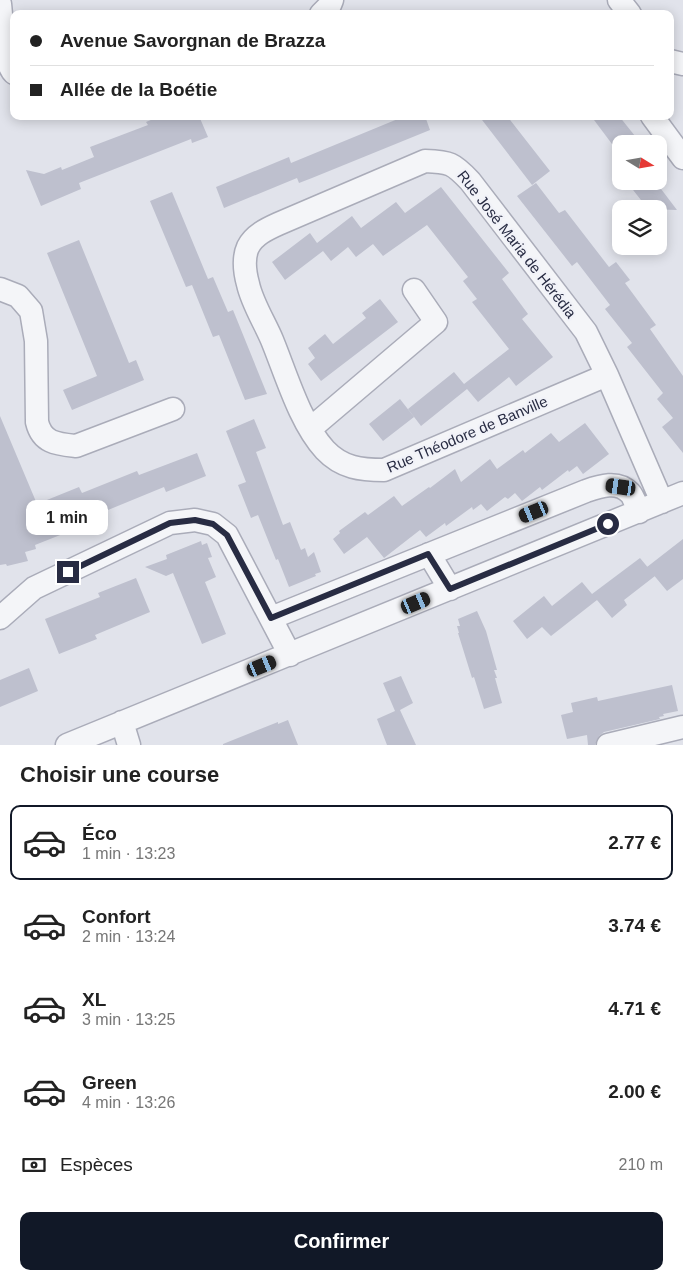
<!DOCTYPE html>
<html lang="fr">
<meta charset="utf-8">
<style>
:root{--surface:#fff;--page:#f6f6f6;--text:#222;--muted:#767676;--line:#e0e0e0;--accent:#111827}
body{margin:0;font-family:Arial,sans-serif;background:var(--page);color:var(--text);height:100vh;display:flex;flex-direction:column;font-size:19px;white-space:nowrap}
*{box-sizing:border-box;margin:0}
p{font-size:16px;color:var(--muted)}
.icon{flex:none;width:28px;height:28px;fill:none;stroke:currentColor;stroke-width:2;stroke-linecap:round;stroke-linejoin:round}
.map{position:relative;height:745px;overflow:hidden}
.details{display:flex;flex-direction:column;background:var(--surface);flex:1}
.details>*{flex:none}
.top-card{position:absolute;left:10px;top:10px;width:664px;height:110px;border-radius:10px;box-shadow:0 2px 12px #0003;display:grid;align-content:center;height:110px;padding:0 20px;background:var(--surface)}
.needle{width:32px;rotate:101deg}
.controls{position:absolute;left:612px;top:135px;display:grid;gap:10px}
.controls a{display:grid;place-items:center;width:55px;height:55px;border-radius:10px;background:var(--surface);box-shadow:0 2px 12px #0003;font-size:25px}
.end{position:absolute;width:22px;height:22px;margin:-11px;border:6px solid #282c43;background:#fff;box-shadow:0 0 0 2px #fff}
.from{border-radius:50%}
.bubble{position:absolute;height:35px;border-radius:10px;background:var(--surface);box-shadow:0 2px 12px #0003;font-size:16px;font-weight:700;line-height:35px;text-align:center}
.car{position:absolute;width:15px;height:30px;margin:-15px -8px;border-radius:6px;box-shadow:0 0 4px 1px #0007;background:linear-gradient(#222 24%,#8ab4d8 0 40%,#222 0 76%,#8ab4d8 0 86%,#222 0)}
.top-card b{display:flex;align-items:center;gap:18px;height:48px;font-size:19px}
.top-card b+b{border-top:1px solid var(--line)}
.top-card i{width:12px;height:12px;background:var(--text)}
ul{padding:0;list-style:none}
li{display:flex;align-items:center;gap:15px;height:75px;margin:0 10px 8px;padding:0 10px;border:2px solid transparent;border-radius:10px}
li div{flex:1}
li b{display:block;font-size:19px}
li em{font-style:normal;font-weight:700}
li.selected{border-color:var(--accent)}
li>.icon{width:45px;height:45px;stroke-width:1.5}
h2{padding:0 20px;font-size:22px;line-height:60px}
.pay{display:flex;align-items:center;gap:12px;height:55px;padding:0 20px;font-size:19px}
.pay p{margin-inline-start:auto}
.button{display:flex;gap:10px;margin-top:auto;padding:10px 20px}
.button a{flex:1;height:58px;border-radius:10px;background:var(--accent);color:#fff;font-size:20px;font-weight:700;line-height:58px;text-align:center}
.map>svg:first-child{display:block}
</style>
<div class="map">
<svg width="683" height="745" viewBox="0 0 683 745">
<rect width="100%" height="100%" fill="#e1e3eb"/>
<!-- building -->
<path fill="#bec0ce" d="M160,116H199L208,137L192,143L191,139L79,183L81,189L41,206L26,170L44,174L61,167L62,170L94,157L90,147L148,125L146,122Z
M405,116H425L430,130L312,178L299,183L297,178L224,208L216,187L289,157L291,163Z
M479,116H507L550,171L532,185Z
M591,116H619L635,136L625,144H612Z
M626,181H655L677,210L648,209Z
M536,183L559,213L565,210L609,267L616,262L630,280L625,283L656,325L650,329L683,376V453L662,427L673,418L657,399L663,393L627,347L632,343L605,309L610,305L577,262L572,266L517,196Z
M441,187L509,273L502,279L528,314L522,319L553,357L516,386L509,377L478,402L467,389L421,426L408,409L454,372L464,384L509,349L472,302L477,299L463,281L468,277L427,225L383,256L373,244L356,257L348,247L331,261L323,251L285,280L272,262L310,233L317,243L352,216L361,228L396,202L405,213Z
M172,192L208,279L213,277L228,312L233,310L267,394L245,400L219,335L213,337L192,285L186,287L150,201Z
M79,240L129,363L136,360L144,380L72,410L63,390L97,376L47,253Z
M380,299L398,322L321,381L308,364L315,358L308,348L325,334L333,344L366,318L362,313Z
M400,399L414,417L383,441L369,424Z
M0,416L37,504L79,487L82,493L137,471L139,475L197,453L206,476L166,492L164,487L91,517L93,522L35,545L36,549L25,552L28,561L7,566L6,564L0,565Z
M254,419L266,448L256,452L283,525L290,522L301,550L305,548L308,557L314,552L321,572L315,574L316,576L289,587L278,559L276,560L258,515L251,518L238,485L246,482L226,431Z
M585,423L609,454L583,474L577,466L569,472L568,470L542,490L540,487L522,501L515,493L508,499L505,497L487,511L481,504L473,510L472,507L446,526L445,523L426,537L420,530L384,558L367,537L344,554L333,539L340,533L339,531L365,512L368,515L394,496L402,506L429,487L430,488L455,469L461,482L490,459L497,469L523,450L525,453L551,433L559,442Z
M683,539V579L667,591L647,567Z
M201,541L202,545L207,543L212,557L208,558L216,577L205,582L226,634L202,644L173,573L166,576L145,567L167,559L166,555Z
M640,558L655,576L624,600L627,605L612,618L592,594Z
M136,578L150,612L95,635L97,639L59,654L45,619L100,597L98,593Z
M582,582L597,600L551,636L542,627L527,639L513,621L544,596L552,606Z
M477,611L486,631L497,670H494L497,678H495L502,703L484,709L474,677L472,678L458,633H459L457,626H460L458,619Z
M29,668L38,691L0,707V680Z
M401,676L413,703L400,710L416,745H387L377,719L395,711L383,683Z
M672,685L678,711L663,714L664,716L659,717L660,719L604,732L599,736L595,745H588L587,735L567,739L561,715L573,712L571,703L597,697L598,701Z
M288,720L298,745H223V744L278,722V724Z"/>
<g fill="none" stroke-linecap="round" stroke-linejoin="round">
<defs>
<path id="minor" d="M619,0L630,14
M0,4C2,20 3,62 14,73
M321,14L330,5L332,0
M670,61L683,64
M652,116L683,158
M0,289L18,296L31,311L36,341L37,422C42,443 57,444 76,446L173,409
M607,375L384,470C361,470 342,468 325,450C300,423 286,374 272,340C265,323 252,303 248,284C245,273 243,258 248,247C254,235 267,229 278,224L425,161C450,162 453,163 470,181L586,332L607,375L662,502
M310,429L436,322L414,290
M429,554L450,589
M0,618L34,588L170,523L195,520L213,524L227,535L290,655
M271,618L586,491C600,486 618,480 630,493C634,497 636,506 639,512
M122,722L129,745
M67,745L683,493
M608,745L683,727"/>
</defs>
<!-- minor casing -->
<use href="#minor" stroke="#aaacb9" stroke-width="25"/>
<!-- minor -->
<use href="#minor" stroke="#f4f5f8" stroke-width="22"/>
</g>
<g fill="none" stroke-linecap="round" stroke-linejoin="round">
<!-- route -->
<path stroke="#282c43" stroke-width="6" d="M68,572L170,523L195,520L213,524L227,535L271,618L428,554L450,589L608,524"/>
</g>
<g text-anchor="middle" dominant-baseline="central" stroke-width="4.5" stroke-linejoin="round" paint-order="stroke">
<!-- street labels -->
<g font-size="15" fill="#282c43" stroke="#f1f2f8">
<text transform="translate(517 244) rotate(52)">Rue José Maria de Hérédia</text>
<text transform="translate(467 434) rotate(-23)">Rue Théodore de Banville</text>
</g>
</g>
</svg>
<div class="controls">
<a><svg class="needle" viewBox="-14 -14 28 28"><path d="M0-13l5 13h-10z" fill="#e53935"/><path d="M0 13l5-13h-10z" fill="#767676"/></svg></a>
<a><svg class="icon" aria-label="layers" viewBox="0 0 24 24"><path d="M12 4l9 5-9 5-9-5zM3 14l9 5 9-5"/></svg></a>
</div>
<i class="end from" style="left:608px;top:524px"></i>
<i class="end" style="left:68px;top:572px"></i>
<div class="bubble" style="left:26px;top:500px;width:82px">1 min</div>
<i class="car" style="left:621px;top:487px;rotate:278deg"></i>
<i class="car" style="left:534px;top:512px;rotate:248deg"></i>
<i class="car" style="left:416px;top:603px;rotate:67deg"></i>
<i class="car" style="left:262px;top:666px;rotate:68deg"></i>
<div class="top-card">
<b><i class="from"></i>Avenue Savorgnan de Brazza</b>
<b><i></i>Allée de la Boétie</b>
</div>
</div>
<section class="details">
<h2>Choisir une course</h2>
<ul>
<li class="selected"><svg class="icon" aria-label="car" viewBox="0 0 24 24"><path d="M5 17H2v-5l4-1 3-4h7l3 4 3 1v5h-3M9 17h6M6 11h13"/><circle cx="7" cy="17" r="2"/><circle cx="17" cy="17" r="2"/></svg><div><b>Éco</b><p>1 min · 13:23</p></div><em>2.77 €</em></li>
<li><svg class="icon" aria-label="car" viewBox="0 0 24 24"><path d="M5 17H2v-5l4-1 3-4h7l3 4 3 1v5h-3M9 17h6M6 11h13"/><circle cx="7" cy="17" r="2"/><circle cx="17" cy="17" r="2"/></svg><div><b>Confort</b><p>2 min · 13:24</p></div><em>3.74 €</em></li>
<li><svg class="icon" aria-label="car" viewBox="0 0 24 24"><path d="M5 17H2v-5l4-1 3-4h7l3 4 3 1v5h-3M9 17h6M6 11h13"/><circle cx="7" cy="17" r="2"/><circle cx="17" cy="17" r="2"/></svg><div><b>XL</b><p>3 min · 13:25</p></div><em>4.71 €</em></li>
<li><svg class="icon" aria-label="car" viewBox="0 0 24 24"><path d="M5 17H2v-5l4-1 3-4h7l3 4 3 1v5h-3M9 17h6M6 11h13"/><circle cx="7" cy="17" r="2"/><circle cx="17" cy="17" r="2"/></svg><div><b>Green</b><p>4 min · 13:26</p></div><em>2.00 €</em></li>
</ul>
<div class="pay"><svg class="icon" aria-label="cash" viewBox="0 0 24 24"><path d="M3 7h18v10H3z"/><circle cx="12" cy="12" r="2"/></svg>Espèces<p>210 m</p></div>
<div class="button"><a>Confirmer</a></div>
</section>
